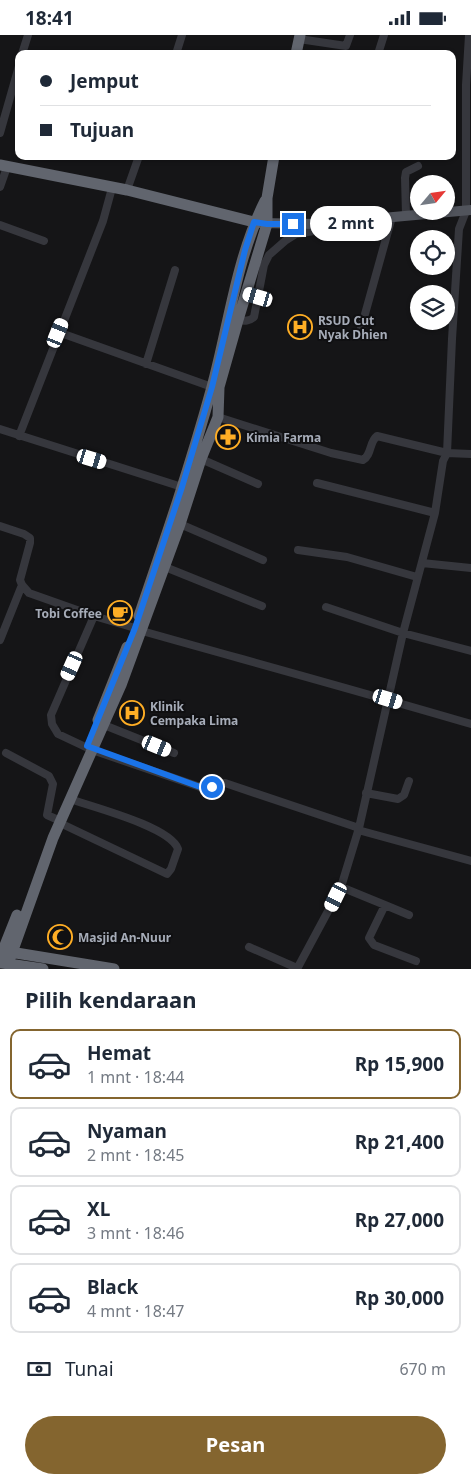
<!DOCTYPE html>
<html lang="id">
<meta charset="utf-8">
<style>
:root{--surface:#fff;--page:#f6f6f7;--text:#1f2937;--muted:#747a83;--line:#e0e1e3;--accent:#84652f}
body{margin:0;font-family:"Noto Sans",sans-serif;background:var(--page);color:var(--text);height:100vh;display:flex;flex-direction:column;font-size:19px;white-space:nowrap}
*{box-sizing:border-box;margin:0}
p{font-size:16px;color:var(--muted)}
.icon{flex:none;width:28px;height:28px;fill:none;stroke:currentColor;stroke-width:2;stroke-linecap:round;stroke-linejoin:round}
.map{position:relative;height:934px;overflow:hidden}
.sheet{display:flex;flex-direction:column;background:var(--surface);flex:1}
.sheet>*{flex:none}
.banner{position:absolute;left:15px;top:15px;width:441px;height:110px;border-radius:10px;box-shadow:0 1px 4px #0004;display:grid;align-content:center;height:110px;padding:0 25px;background:var(--surface)}
.needle{width:32px;rotate:61deg}
.controls{position:absolute;left:410px;top:140px;display:grid;gap:10px}
.controls a{display:grid;place-items:center;width:45px;height:45px;border-radius:50%;background:var(--surface);box-shadow:0 1px 4px #0004;font-size:25px}
.end{position:absolute;width:22px;height:22px;margin:-11px;border:6px solid #1a73e8;background:#fff;box-shadow:0 0 0 2px #fff}
.from{border-radius:50%}
.bubble{position:absolute;height:35px;border-radius:18px;background:var(--surface);box-shadow:0 1px 4px #0004;font-size:16px;font-weight:700;line-height:35px;text-align:center}
.car{position:absolute;width:15px;height:30px;margin:-15px -8px;border-radius:6px;box-shadow:0 0 4px 1px #0007;background:linear-gradient(#fff 24%,#345 0 40%,#fff 0 76%,#345 0 86%,#fff 0)}
.banner b{display:flex;align-items:center;gap:18px;height:48px;font-size:19px}
.banner b+b{border-top:1px solid var(--line)}
.banner i{width:12px;height:12px;background:var(--text)}
ul{padding:0;list-style:none}
li{display:flex;align-items:center;gap:15px;height:70px;margin:0 10px 8px;padding:0 15px;border:2px solid var(--line);border-radius:10px}
li div{flex:1}
li b{display:block;font-size:19px}
li em{font-style:normal;font-weight:700}
li.active{border-color:var(--accent)}
li>.icon{width:45px;height:45px;stroke-width:1.5}
h2{padding:0 25px;font-size:22px;line-height:60px}
.pay{display:flex;align-items:center;gap:12px;height:55px;padding:0 25px;font-size:19px}
.pay p{margin-inline-start:auto}
.cta{display:flex;gap:10px;margin-top:auto;padding:10px 25px}
.cta a{flex:1;height:58px;border-radius:30px;background:var(--accent);color:#fff;font-size:20px;font-weight:700;line-height:58px;text-align:center}
.status{display:flex;justify-content:space-between;align-items:center;height:35px;padding:0 25px;background:var(--surface);direction:ltr}
.status svg{height:14px;fill:currentColor}
.map>svg:first-child{display:block}
</style>
<div class="status"><b>18:41</b><svg viewBox="0 0 49 12"><path d="M0 12V9h3v3zM5 12V6h3v6zM10 12V3h3v9zM15 12V0h3v12zM26 1h20v11H26zM47 4h2v5h-2z"/></svg></div>
<div class="map">
<svg width="471" height="934" viewBox="0 0 471 934">
<rect width="100%" height="100%" fill="#151517"/>
<g fill="none" stroke-linecap="round" stroke-linejoin="round">
<!-- minor -->
<path stroke="#36373d" stroke-width="8" d="M299,4L346,11L350,0
M22,19L28,0
M176,19L182,0
M378,19L384,0
M0,98L19,31
M0,152L7,132
M127,155L139,121
M406,180L405,143L406,137L418,131
M0,190L44,206
M361,192L389,191
M233,285C241,285 248,288 254,282L264,230L269,220L285,206L296,199L320,195L361,192L362,185
M58,297L212,352
M360,297L392,182
M146,329L175,235
M218,382L331,418L363,425C372,420 369,407 377,401L447,418L471,419
M0,394L182,452
M19,401L103,186L112,153
M201,424L258,449
M317,448L435,478
M180,489L263,525
M0,491L24,499L30,503V508L20,545L22,550L29,558L94,581L135,593
M298,515L347,522L417,542
M422,528L471,533
M165,532L262,571
M326,572L403,598L471,616
M94,581L51,680L52,689L58,699L92,715L203,753L225,748L359,793
M142,596C252,627 362,657 471,689
M0,605L22,550
M104,690L174,718
M6,718L49,741L53,749L47,780L56,784
M366,758L398,764L404,760L409,746
M60,788L167,839L171,834L178,814C171,792 93,772 70,764
M358,795L471,826
M341,852L385,870
M409,880L385,870L369,903L374,910L416,926
M249,912L297,933
M297,934L341,852L359,793L403,598L435,478L443,426L447,418L452,304L459,194L466,176V50L469,0"/>
<!-- major -->
<path stroke="#51545c" stroke-width="10" d="M260,188L316,189L471,175"/>
<!-- highway -->
<path stroke="#61656e" stroke-width="11" d="M296,19L300,0
M0,130L127,155L254,187
M139,581C165,505 191,429 212,352C229,290 236,224 265,166
M98,685L127,612
M4,916L114,934
M0,923L17,880
M2,928L43,934
M8,929L53,803L121,650L180,489L201,424L218,382L219,352L238,285L267,189V163L274,121"/>
</g>
<g fill="none" stroke-linecap="round" stroke-linejoin="round">
<!-- route -->
<path stroke="#1a73e8" stroke-width="6" d="M212,752L203,753L87,711L135,593L182,452L212,352L245,215L254,187L267,189H293"/>
</g>
<!-- icons -->
<defs>
<symbol id="hospital-ring" viewBox="-11 -11 22 22"><circle r="9.5" fill="#101012" stroke="#ffae25" stroke-width="1.5"/><path d="M-5-5h3v3.5h4V-5h3V5h-3V1.5h-4V5h-3Z" fill="#ffae25"/></symbol>
<symbol id="pharmacy-ring" viewBox="-11 -11 22 22"><circle r="9.5" fill="#101012" stroke="#ffae25" stroke-width="1.5"/><path d="M-2-6h4v4h4v4h-4v4h-4v-4h-4v-4h4Z" fill="#ffae25"/></symbol>
<symbol id="cafe-ring" viewBox="-11 -11 22 22"><circle r="9.5" fill="#101012" stroke="#ffae25" stroke-width="1.5"/><path d="M-5.5-4.5H6V0H3Q3 3.5 0 3.5H-2.5Q-5.5 3.5-5.5 0ZM3-3.2v2h1.7v-2ZM-6 4.5H4V6H-6Z" fill="#ffae25"/></symbol>
<symbol id="mosque-ring" viewBox="-11 -11 22 22"><circle r="9.5" fill="#101012" stroke="#ffae25" stroke-width="1.5"/><path d="M3.5-4.9A6 6 0 1 0 3.5 4.9A5 5 0 1 1 3.5-4.9Z" fill="#ffae25"/></symbol>
</defs>
<g fill-rule="evenodd">
<use href="#hospital-ring" x="286" y="278" width="28" height="28"/>
<use href="#pharmacy-ring" x="214" y="388" width="28" height="28"/>
<use href="#cafe-ring" x="106" y="564" width="28" height="28"/>
<use href="#hospital-ring" x="118" y="664" width="28" height="28"/>
<use href="#mosque-ring" x="46" y="888" width="28" height="28"/>
</g>
<g text-anchor="middle" dominant-baseline="central" stroke-width="4" stroke-linejoin="round" paint-order="stroke">
<!-- poi labels -->
<g font-size="12" font-weight="bold" fill="#a6acb8" stroke="#101012" text-anchor="start">
<text x="318" y="285">RSUD Cut<tspan x="318" dy="14">Nyak Dhien</tspan></text>
<text x="246" y="402">Kimia Farma</text>
<text x="102" y="578" text-anchor="end">Tobi Coffee</text>
<text x="150" y="671">Klinik<tspan x="150" dy="14">Cempaka Lima</tspan></text>
<text x="78" y="902">Masjid An-Nuur</text>
</g>
</g>
</svg>
<div class="controls">
<a><svg class="needle" viewBox="-14 -14 28 28"><path d="M0-13l5 13h-10z" fill="#e53935"/><path d="M0 13l5-13h-10z" fill="#747a83"/></svg></a>
<a><svg class="icon" aria-label="locate" viewBox="0 0 24 24"><circle cx="12" cy="12" r="6"/><path d="M12 2v4M12 18v4M2 12h4M18 12h4"/></svg></a>
<a><svg class="icon" aria-label="layers" viewBox="0 0 24 24"><path d="M12 4l9 5-9 5-9-5zM3 14l9 5 9-5"/></svg></a>
</div>
<i class="end from" style="left:212px;top:752px"></i>
<i class="end" style="left:293px;top:189px"></i>
<div class="bubble" style="left:310px;top:171px;width:82px">2 mnt</div>
<i class="car" style="left:258px;top:262px;rotate:286deg"></i>
<i class="car" style="left:58px;top:298px;rotate:22deg"></i>
<i class="car" style="left:92px;top:424px;rotate:107deg"></i>
<i class="car" style="left:72px;top:631px;rotate:204deg"></i>
<i class="car" style="left:388px;top:664px;rotate:107deg"></i>
<i class="car" style="left:157px;top:711px;rotate:112deg"></i>
<i class="car" style="left:336px;top:862px;rotate:206deg"></i>
<div class="banner">
<b><i class="from"></i>Jemput</b>
<b><i></i>Tujuan</b>
</div>
</div>
<section class="sheet">
<h2>Pilih kendaraan</h2>
<ul>
<li class="active"><svg class="icon" aria-label="car" viewBox="0 0 24 24"><path d="M5 17H2v-5l4-1 3-4h7l3 4 3 1v5h-3M9 17h6M6 11h13"/><circle cx="7" cy="17" r="2"/><circle cx="17" cy="17" r="2"/></svg><div><b>Hemat</b><p>1 mnt · 18:44</p></div><em>Rp 15,900</em></li>
<li><svg class="icon" aria-label="car" viewBox="0 0 24 24"><path d="M5 17H2v-5l4-1 3-4h7l3 4 3 1v5h-3M9 17h6M6 11h13"/><circle cx="7" cy="17" r="2"/><circle cx="17" cy="17" r="2"/></svg><div><b>Nyaman</b><p>2 mnt · 18:45</p></div><em>Rp 21,400</em></li>
<li><svg class="icon" aria-label="car" viewBox="0 0 24 24"><path d="M5 17H2v-5l4-1 3-4h7l3 4 3 1v5h-3M9 17h6M6 11h13"/><circle cx="7" cy="17" r="2"/><circle cx="17" cy="17" r="2"/></svg><div><b>XL</b><p>3 mnt · 18:46</p></div><em>Rp 27,000</em></li>
<li><svg class="icon" aria-label="car" viewBox="0 0 24 24"><path d="M5 17H2v-5l4-1 3-4h7l3 4 3 1v5h-3M9 17h6M6 11h13"/><circle cx="7" cy="17" r="2"/><circle cx="17" cy="17" r="2"/></svg><div><b>Black</b><p>4 mnt · 18:47</p></div><em>Rp 30,000</em></li>
</ul>
<div class="pay"><svg class="icon" aria-label="cash" viewBox="0 0 24 24"><path d="M3 7h18v10H3z"/><circle cx="12" cy="12" r="2"/></svg>Tunai<p>670 m</p></div>
<div class="cta"><a>Pesan</a></div>
</section>
